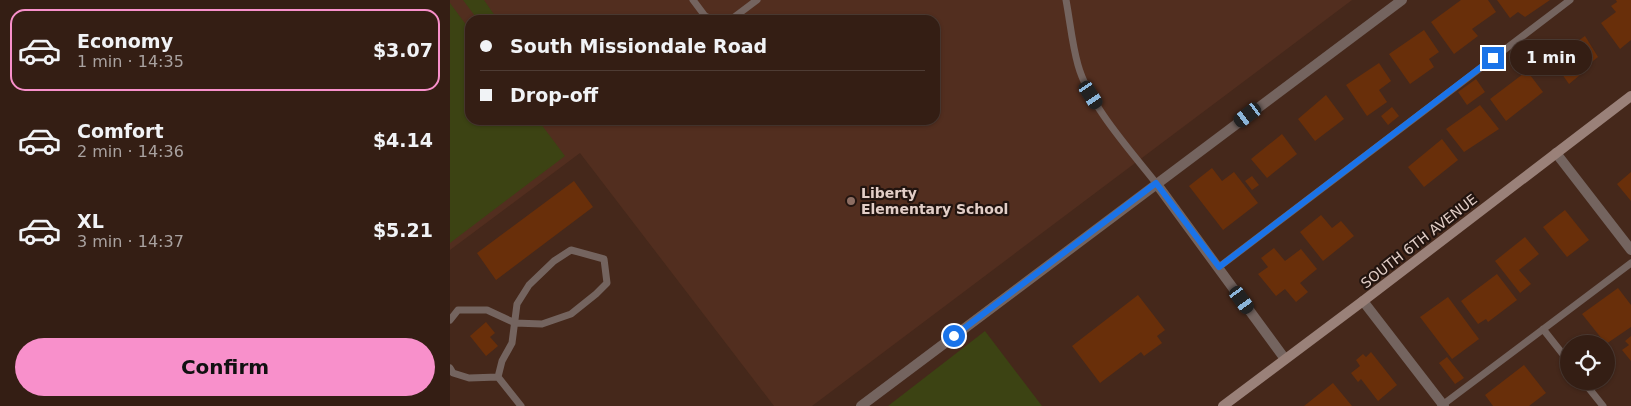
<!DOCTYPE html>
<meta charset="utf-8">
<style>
:root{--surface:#341e14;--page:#3c271d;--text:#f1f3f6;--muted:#a9a2a0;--line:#4e3c34;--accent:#f890cb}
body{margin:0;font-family:"DejaVu Sans",sans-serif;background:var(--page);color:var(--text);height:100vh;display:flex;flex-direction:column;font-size:19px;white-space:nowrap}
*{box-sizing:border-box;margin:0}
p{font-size:16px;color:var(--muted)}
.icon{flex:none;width:28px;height:28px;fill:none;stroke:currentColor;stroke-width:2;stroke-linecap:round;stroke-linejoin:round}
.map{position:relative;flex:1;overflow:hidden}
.sheet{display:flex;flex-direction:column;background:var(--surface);width:450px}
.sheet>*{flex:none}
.hud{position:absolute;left:15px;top:15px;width:475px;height:110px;border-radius:15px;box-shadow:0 1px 4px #0004,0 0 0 1px var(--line);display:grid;align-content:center;height:110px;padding:0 15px;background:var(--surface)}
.tools{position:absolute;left:1110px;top:335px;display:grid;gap:10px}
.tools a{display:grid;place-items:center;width:55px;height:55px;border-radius:50%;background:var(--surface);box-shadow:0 1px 4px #0004,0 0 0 1px var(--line);font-size:25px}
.end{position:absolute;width:22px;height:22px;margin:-11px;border:6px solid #1a73e8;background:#fff;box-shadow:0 0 0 2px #fff}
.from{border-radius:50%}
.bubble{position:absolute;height:35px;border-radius:18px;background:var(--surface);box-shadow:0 1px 4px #0004,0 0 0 1px var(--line);font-size:16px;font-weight:600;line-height:35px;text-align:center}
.car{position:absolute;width:15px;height:30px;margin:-15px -8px;border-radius:6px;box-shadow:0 0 4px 1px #0007;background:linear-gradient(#222 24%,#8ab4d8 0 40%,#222 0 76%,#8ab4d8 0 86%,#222 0)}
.hud b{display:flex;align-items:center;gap:18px;height:48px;font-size:19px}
.hud b+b{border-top:1px solid var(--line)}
.hud i{width:12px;height:12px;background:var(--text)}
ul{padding:9px 0 0;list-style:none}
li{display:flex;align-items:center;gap:15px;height:82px;margin:0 10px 8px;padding:0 5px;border:2px solid transparent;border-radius:15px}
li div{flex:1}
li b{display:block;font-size:19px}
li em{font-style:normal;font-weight:600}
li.active{border-color:var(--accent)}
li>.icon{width:45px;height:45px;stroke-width:1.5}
.action{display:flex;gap:10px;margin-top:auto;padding:10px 15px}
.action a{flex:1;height:58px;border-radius:30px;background:var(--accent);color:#111;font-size:20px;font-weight:600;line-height:58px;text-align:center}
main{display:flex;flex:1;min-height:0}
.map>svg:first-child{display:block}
</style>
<main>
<section class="sheet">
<ul>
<li class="active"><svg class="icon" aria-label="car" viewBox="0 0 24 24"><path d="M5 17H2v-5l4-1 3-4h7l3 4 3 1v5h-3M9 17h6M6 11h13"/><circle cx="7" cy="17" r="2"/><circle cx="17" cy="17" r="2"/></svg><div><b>Economy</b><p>1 min · 14:35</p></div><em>$3.07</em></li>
<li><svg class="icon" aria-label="car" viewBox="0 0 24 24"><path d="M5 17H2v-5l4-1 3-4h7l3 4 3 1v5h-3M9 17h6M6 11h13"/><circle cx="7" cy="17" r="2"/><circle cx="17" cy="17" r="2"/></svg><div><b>Comfort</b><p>2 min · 14:36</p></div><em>$4.14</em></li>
<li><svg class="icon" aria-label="car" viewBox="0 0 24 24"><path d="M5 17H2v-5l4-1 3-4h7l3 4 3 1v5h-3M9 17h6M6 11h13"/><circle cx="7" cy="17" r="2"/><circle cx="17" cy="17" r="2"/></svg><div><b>XL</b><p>3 min · 14:37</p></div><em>$5.21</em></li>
</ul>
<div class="action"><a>Confirm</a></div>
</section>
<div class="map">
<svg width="1181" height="406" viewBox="0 0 1181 406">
<rect width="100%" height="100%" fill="#45281b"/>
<!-- built -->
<path fill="#522e1f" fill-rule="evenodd" d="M0,0H902L362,406H324L130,153L0,250ZM20,20H485V120H20Z"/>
<!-- green -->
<path fill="#3c4313" d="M13,0H34L48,20H28Z
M0,3L20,30V120H88L115,156L0,243Z
M535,331L592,406H438Z"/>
<!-- building -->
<path fill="#692f0a" d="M1011,0H1038L1046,12L1022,29L1028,36L1004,54L981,22Z
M1047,0H1100L1075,17L1068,12L1060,18Z
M1166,0H1181V40L1170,49L1151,23L1166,12L1161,6L1167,2Z
M974,30L989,52L979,59L984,67L960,84L939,54Z
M1135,36L1148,57L1134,68L1136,70L1119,84L1102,60Z
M929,63L941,81L929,90L937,102L917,116L896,85Z
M1077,71L1093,92L1056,121L1040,99Z
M1026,79L1035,92L1017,105L1008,92Z
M876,95L894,119L865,141L848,119Z
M1030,105L1049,129L1014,152L996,129Z
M942,107L949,116L938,125L931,116Z
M832,134L847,154L817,178L801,159Z
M992,139L1008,160L974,187L958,167Z
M762,168L772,181L784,172L808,203L773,230L739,186Z
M1181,172V201L1167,184Z
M802,176L809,185L802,190L795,181Z
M124,181L143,207L46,280L27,253Z
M1115,210L1139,240L1117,257L1093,227Z
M871,215L882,228L891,221L904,236L873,261L850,232Z
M1075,237L1089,254L1069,270L1081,284L1070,293L1045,261Z
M824,248L835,261L851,249L867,269L850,283L858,292L846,302L835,289L826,296L808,274L818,267L811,258Z
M1047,274L1067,300L1038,322L1036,319L1028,324L1011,301Z
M1168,288L1181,305V327L1156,344L1132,314Z
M688,295L715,330L707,336L712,343L694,356L691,352L650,383L622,346Z
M998,297L1029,339L1002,359L970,317Z
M36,322L45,333L40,337L48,346L36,356L20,336Z
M1181,336V361L1172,350L1179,345L1175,341Z
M921,352L947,385L928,401L911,379L908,382L901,373L910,366L906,360L913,354L916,357Z
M997,357L1014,378L1005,384L989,363Z
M1074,365L1096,393L1079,406H1043L1035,395Z
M883,383L902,406H854Z"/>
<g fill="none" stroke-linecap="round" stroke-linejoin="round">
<!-- lane -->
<path stroke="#74645f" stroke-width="7" d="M243,0L255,16L263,20
M616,0C620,21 622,44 628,65C639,105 680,150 706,183
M278,20L283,18L307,0
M769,267L1120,0
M0,320L8,310H37L65,323L92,324L121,314L146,294L157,283L154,259L121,250L104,261L79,285L67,304L62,343L52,361L48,377
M1093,329L1119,362
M0,368L3,373L19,378L48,377
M48,377L71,406
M1133,381L1153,406
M991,406L1181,263"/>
<!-- street -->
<path stroke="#74645f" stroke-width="10" d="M1106,153L1181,250
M706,183L835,359
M913,301L994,406
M411,406L952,0"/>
<!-- secondary -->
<path stroke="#9a8179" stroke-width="10" d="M773,406L913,301L1181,96"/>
</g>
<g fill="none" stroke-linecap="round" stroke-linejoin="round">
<!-- route -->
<path stroke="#1a73e8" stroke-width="6" d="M504,336L706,183L769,267L1043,58"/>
</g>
<!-- markers -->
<circle fill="#8d6e63" stroke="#22140f" stroke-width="2" cx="401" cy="201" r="5"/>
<g text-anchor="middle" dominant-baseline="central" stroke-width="4.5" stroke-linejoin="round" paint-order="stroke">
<!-- poi labels -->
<g font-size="14" font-weight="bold" fill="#e2cec7" stroke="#22140f" text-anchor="start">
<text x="411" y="193">Liberty<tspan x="411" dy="16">Elementary School</tspan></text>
</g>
<!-- street labels -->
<g font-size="14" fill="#e2cec7" stroke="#22140f">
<text transform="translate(969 241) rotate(-38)">SOUTH 6TH AVENUE</text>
</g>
</g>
</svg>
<div class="tools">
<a><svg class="icon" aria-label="locate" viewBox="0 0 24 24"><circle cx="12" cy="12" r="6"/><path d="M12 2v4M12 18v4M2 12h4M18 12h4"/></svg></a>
</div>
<i class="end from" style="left:504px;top:336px"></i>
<i class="end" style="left:1043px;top:58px"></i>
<div class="bubble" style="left:1060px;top:40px;width:82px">1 min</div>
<i class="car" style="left:641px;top:95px;rotate:147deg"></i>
<i class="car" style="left:798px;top:115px;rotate:233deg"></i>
<i class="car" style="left:792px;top:300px;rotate:144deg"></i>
<div class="hud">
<b><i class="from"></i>South Missiondale Road</b>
<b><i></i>Drop-off</b>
</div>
</div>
</main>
